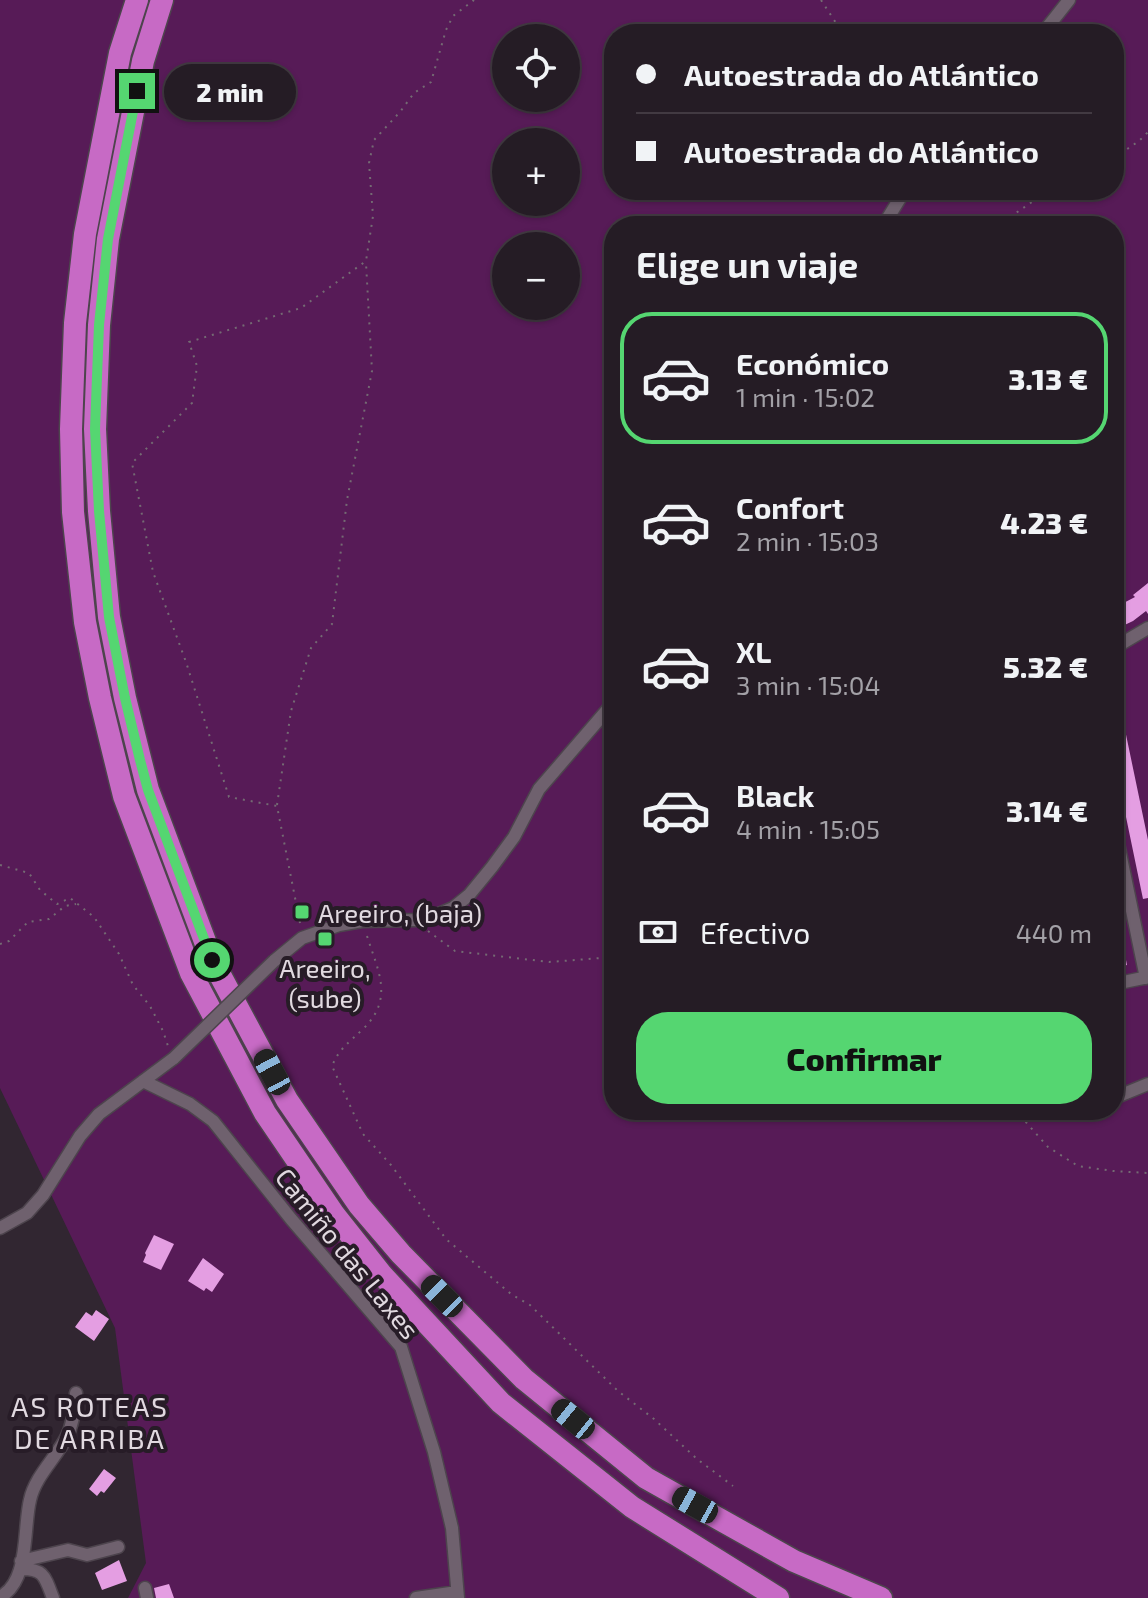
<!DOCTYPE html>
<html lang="es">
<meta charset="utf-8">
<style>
:root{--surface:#251c25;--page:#2d252d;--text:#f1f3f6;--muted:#a3a1a7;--line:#423a42;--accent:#55d671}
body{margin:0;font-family:"Exo 2",sans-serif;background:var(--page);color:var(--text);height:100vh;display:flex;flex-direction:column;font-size:30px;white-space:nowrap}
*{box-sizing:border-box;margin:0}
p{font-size:26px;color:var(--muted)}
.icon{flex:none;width:44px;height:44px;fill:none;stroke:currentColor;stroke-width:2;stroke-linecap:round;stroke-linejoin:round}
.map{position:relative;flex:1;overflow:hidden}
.details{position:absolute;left:604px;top:216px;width:520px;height:904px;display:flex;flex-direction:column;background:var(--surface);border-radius:32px;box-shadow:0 2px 6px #0004,0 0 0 2px var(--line)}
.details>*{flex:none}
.top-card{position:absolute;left:604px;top:24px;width:520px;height:176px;border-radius:32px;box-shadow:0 2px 6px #0004,0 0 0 2px var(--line);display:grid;align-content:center;height:176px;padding:0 32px;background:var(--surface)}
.fabs{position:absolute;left:492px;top:24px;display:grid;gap:16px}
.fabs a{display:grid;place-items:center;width:88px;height:88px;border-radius:50%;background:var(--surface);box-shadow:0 2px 6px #0004,0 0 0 2px var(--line);font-size:40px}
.end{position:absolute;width:36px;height:36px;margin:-18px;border:10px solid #55d671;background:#111;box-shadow:0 0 0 4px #111}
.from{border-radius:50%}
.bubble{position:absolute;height:56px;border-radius:28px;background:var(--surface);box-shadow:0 2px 6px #0004,0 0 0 2px var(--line);font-size:26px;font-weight:800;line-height:56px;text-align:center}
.car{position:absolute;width:24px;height:48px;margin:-24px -12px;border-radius:10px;box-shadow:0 0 6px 2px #0007;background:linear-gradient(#222 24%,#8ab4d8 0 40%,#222 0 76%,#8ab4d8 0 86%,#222 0)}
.top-card b{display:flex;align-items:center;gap:28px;height:76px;font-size:30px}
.top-card b+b{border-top:2px solid var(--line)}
.top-card i{width:20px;height:20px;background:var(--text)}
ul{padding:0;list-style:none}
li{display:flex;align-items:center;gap:24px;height:132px;margin:0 16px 12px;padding:0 16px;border:4px solid transparent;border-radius:32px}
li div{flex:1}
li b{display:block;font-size:30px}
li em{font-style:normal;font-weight:800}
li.selected{border-color:var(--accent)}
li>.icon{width:72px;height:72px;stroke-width:1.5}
h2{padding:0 32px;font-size:36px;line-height:96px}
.pay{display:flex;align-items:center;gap:20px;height:88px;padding:0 32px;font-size:30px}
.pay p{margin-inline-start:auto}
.cta{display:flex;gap:16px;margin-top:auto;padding:16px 32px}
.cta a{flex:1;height:92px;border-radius:32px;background:var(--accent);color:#111;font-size:32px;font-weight:800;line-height:92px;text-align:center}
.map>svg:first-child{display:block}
</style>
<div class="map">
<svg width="1148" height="1598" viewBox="0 0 1148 1598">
<rect width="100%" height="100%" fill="#312631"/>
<!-- green -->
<path fill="#571b57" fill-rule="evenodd" d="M0,0H1148V1598H128L146,1563L115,1328L0,1088ZM614,34H1114V190H614ZM506,38H566V98H506ZM506,142H566V202H506ZM614,226H1114V1110H614ZM506,246H566V306H506Z"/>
<!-- building -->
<path fill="#e49ee2" d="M1148,583V614L1146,611L1133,621L1114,630V608L1135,597L1133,595Z
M1114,701H1119L1148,840V898L1143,899L1114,759Z
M1119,925L1127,965L1114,968V926Z
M154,1235L174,1244L161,1270L143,1262L146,1255L145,1253Z
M203,1258L224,1274L212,1292L206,1288L204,1291L188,1281Z
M96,1310L109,1319L94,1341L75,1327L86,1312L92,1316Z
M104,1469L116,1478L104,1493L101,1491L97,1496L89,1489Z
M119,1560L127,1581L102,1590L95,1573Z
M169,1584L174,1598H156L154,1588Z"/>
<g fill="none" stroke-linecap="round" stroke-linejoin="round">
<defs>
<path id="minor" d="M1042,34L1069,0
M883,226L905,190
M1114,648L1148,628
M1114,824L1146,978
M274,961L302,938L339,925L362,921L414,920L432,917L453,908L469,895L492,867L514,837L539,789L614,702
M1114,984L1148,977
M143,1081L190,1104L213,1121L291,1219L401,1347L434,1452L452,1528L458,1598
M1114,1098L1148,1084
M0,1228L27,1213L43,1195L80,1136L99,1114L174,1058
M21,1561L68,1550L87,1555L118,1547
M20,1569C44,1568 45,1577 53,1598
M145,1588L147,1598
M0,1597C30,1581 23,1528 30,1500C35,1476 57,1457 67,1436C74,1422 74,1408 76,1393
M416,1598L457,1592"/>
<path id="motorway" d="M137,0L120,53L85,234L75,323L71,429L73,512L85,622L100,698L124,796L191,973L265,1113L333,1213L382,1275L501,1403L632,1507L778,1598
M162,0L143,61L108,239L99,325L95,429L99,511L109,617L125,698L148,790L212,960L287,1100L359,1205L401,1254L524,1379L646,1478L794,1561L881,1598"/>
</defs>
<!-- minor casing -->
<use href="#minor" stroke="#4d444d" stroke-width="15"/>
<!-- motorway casing -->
<use href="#motorway" stroke="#4d444d" stroke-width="25"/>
<!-- path -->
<path stroke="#746a73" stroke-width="2" stroke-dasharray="2 6" stroke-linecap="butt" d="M821,0L838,26L851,34
M1114,158L1139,141L1148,132
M997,226L1042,195L1053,190
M277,805L291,711L311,648L332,624L347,500L372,371L366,263
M0,865L29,873L40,890L57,904L70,898L94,917L119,954L133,985L150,1006L163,1031L168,1046
M300,923L277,806L229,797L186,662L153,572L132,463L192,403L197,366L189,342L301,308L366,261L373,216L369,163L374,140L400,112L414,93L431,82L446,30L453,16L474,0
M428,931L455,951L549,962L614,957
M367,936C378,971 394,998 364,1028C350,1042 340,1047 332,1066L363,1134L391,1165L446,1239L511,1294L530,1305L618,1391L654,1419L697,1459L733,1486
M0,944L9,941L28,922L49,919L65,906L76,904
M1015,1110L1048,1147L1078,1166L1113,1171L1148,1173"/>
<!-- minor -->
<use href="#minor" stroke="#6f616e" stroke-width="12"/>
<!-- motorway -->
<use href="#motorway" stroke="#c76ac5" stroke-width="22"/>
<defs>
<path id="minor-bridge" d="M174,1058L274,961"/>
</defs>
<!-- minor-bridge casing -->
<use href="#minor-bridge" stroke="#4d444d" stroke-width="15" stroke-linecap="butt"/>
<!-- minor-bridge -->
<use href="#minor-bridge" stroke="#6f616e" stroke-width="12"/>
</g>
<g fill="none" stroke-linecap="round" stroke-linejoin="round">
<!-- route -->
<path stroke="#55d671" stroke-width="10" d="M137,91L108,239L99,325L95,429L99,511L109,617L125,698L140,760L148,790L212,960"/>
</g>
<!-- markers -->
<g fill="#55d671" stroke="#271c27" stroke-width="3">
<rect x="294" y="904" width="16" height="16" rx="4"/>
<rect x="317" y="931" width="16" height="16" rx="4"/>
</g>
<g text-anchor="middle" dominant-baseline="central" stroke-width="8" stroke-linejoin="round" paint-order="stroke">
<!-- poi labels -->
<g font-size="26" fill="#e1d9e0" stroke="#271c27" text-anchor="start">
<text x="318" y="912">Areeiro, (baja)</text>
<text x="325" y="967" text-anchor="middle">Areeiro,<tspan x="325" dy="30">(sube)</tspan></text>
</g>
<!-- street labels -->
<g font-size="26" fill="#e1d9e0" stroke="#271c27">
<text transform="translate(348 1253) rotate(51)">Camiño das Laxes</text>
</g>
<!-- neighbourhood labels -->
<g font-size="28" letter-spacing="2" fill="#e1d9e0" stroke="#271c27">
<text x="90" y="1406">AS ROTEAS<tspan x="90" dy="32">DE ARRIBA</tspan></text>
</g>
</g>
</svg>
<div class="fabs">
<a><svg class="icon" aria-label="locate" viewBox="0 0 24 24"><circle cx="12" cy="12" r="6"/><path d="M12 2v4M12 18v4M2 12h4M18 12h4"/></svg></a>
<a>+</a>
<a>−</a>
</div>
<i class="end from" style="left:212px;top:960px"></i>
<i class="end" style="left:137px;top:91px"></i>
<div class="bubble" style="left:164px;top:64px;width:132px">2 min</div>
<i class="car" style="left:272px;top:1072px;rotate:332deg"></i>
<i class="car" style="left:442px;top:1296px;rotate:315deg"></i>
<i class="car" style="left:573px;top:1419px;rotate:309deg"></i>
<i class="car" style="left:695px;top:1505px;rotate:299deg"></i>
<div class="top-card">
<b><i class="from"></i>Autoestrada do Atlántico</b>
<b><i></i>Autoestrada do Atlántico</b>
</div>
<section class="details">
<h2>Elige un viaje</h2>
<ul>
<li class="selected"><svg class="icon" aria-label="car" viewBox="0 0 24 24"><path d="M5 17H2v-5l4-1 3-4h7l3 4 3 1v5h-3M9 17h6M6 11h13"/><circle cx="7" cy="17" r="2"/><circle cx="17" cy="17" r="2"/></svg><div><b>Económico</b><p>1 min · 15:02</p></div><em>3.13 €</em></li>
<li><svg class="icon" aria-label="car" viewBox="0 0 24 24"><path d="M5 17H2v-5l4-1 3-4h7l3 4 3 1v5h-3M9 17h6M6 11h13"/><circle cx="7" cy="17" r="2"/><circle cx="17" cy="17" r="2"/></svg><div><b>Confort</b><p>2 min · 15:03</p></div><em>4.23 €</em></li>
<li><svg class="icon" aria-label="car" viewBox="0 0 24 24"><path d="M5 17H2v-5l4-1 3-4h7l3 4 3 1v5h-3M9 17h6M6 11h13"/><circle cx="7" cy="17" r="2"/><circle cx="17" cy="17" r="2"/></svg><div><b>XL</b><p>3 min · 15:04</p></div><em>5.32 €</em></li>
<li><svg class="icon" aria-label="car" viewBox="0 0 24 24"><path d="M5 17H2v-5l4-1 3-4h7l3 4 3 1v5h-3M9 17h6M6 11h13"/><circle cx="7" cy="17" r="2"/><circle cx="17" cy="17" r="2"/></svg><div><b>Black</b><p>4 min · 15:05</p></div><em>3.14 €</em></li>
</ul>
<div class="pay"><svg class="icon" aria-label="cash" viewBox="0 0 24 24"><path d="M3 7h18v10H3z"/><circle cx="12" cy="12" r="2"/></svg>Efectivo<p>440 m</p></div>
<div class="cta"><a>Confirmar</a></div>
</section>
</div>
